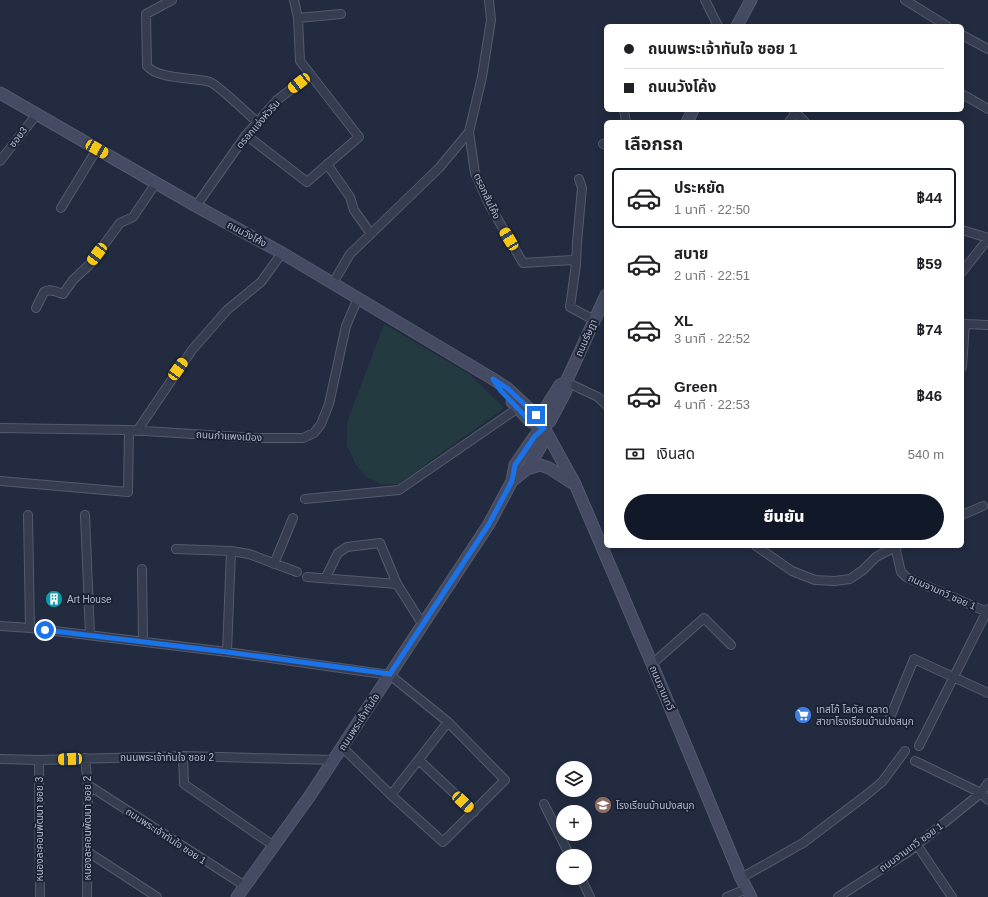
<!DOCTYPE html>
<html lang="th">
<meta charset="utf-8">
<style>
:root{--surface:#fff;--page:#f2f2f2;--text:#202124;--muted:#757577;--line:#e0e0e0;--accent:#111827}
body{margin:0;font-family:Arial,"Noto Sans Thai",sans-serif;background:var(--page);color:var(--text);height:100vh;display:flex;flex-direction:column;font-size:15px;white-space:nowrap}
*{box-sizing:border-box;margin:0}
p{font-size:13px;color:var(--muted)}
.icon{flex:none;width:22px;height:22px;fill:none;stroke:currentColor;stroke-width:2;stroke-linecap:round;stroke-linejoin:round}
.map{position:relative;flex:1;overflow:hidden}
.panel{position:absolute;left:604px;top:120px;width:360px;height:428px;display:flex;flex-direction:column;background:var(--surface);border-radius:6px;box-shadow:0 2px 10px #0003}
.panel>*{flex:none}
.hud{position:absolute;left:604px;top:24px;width:360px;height:88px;border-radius:6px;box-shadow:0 2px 10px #0003;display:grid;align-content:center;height:88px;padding:0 20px;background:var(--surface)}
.fabs{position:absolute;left:556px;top:761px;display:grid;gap:8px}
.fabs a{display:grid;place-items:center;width:36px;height:36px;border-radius:50%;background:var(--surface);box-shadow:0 2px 10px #0003;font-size:20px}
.end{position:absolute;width:18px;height:18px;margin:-9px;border:5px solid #1a73e8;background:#fff;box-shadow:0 0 0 2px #fff}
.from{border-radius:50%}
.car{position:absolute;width:12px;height:24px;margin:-12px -6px;border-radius:5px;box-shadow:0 0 3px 1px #0007;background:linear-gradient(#f5c518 24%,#345 0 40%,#f5c518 0 76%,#345 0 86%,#f5c518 0)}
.hud b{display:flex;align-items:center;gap:14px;height:38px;font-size:15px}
.hud b+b{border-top:1px solid var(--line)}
.hud i{width:10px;height:10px;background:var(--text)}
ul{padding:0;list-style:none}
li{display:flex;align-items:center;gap:12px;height:60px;margin:0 8px 6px;padding:0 12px;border:2px solid transparent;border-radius:6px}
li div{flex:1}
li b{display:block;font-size:15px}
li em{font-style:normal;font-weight:800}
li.selected{border-color:var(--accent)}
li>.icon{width:36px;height:36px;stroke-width:1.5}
h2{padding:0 20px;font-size:18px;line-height:48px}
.pay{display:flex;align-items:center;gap:10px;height:44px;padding:0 20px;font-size:15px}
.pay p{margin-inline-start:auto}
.action{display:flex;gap:8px;margin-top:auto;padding:8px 20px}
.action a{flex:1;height:46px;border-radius:24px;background:var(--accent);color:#fff;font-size:16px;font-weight:800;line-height:46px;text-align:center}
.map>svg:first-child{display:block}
</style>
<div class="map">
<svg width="988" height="897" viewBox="0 0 988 897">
<rect width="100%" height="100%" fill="#222b40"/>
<!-- green -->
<path fill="#243a41" d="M384,324L469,374L504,408L398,484H381L367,477L356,465L347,445V423Z"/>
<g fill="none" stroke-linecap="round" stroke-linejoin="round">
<defs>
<path id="street" d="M172,0L146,14L147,66C159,80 194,77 210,82C217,84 249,115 257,122
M489,0L491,20L482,77L469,132L475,173L489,204L523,263L572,260L576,264L570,307L594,320
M705,0L718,26
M905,0L947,26
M298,18L341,14
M962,35L988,49
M962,94L988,109
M624,110L626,122
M793,110L805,122
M789,122L796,113
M246,135L307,182L359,137L300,61L298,18L294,0
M603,144H606
M0,161L37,114
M327,164L350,197L354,210L371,234
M196,206L246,135L277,100L310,75
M61,208L97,149
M962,230L988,238
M576,264L577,242L582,188L579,179
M962,272L988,239
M333,283L350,254L439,168L469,132
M36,308L44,292C50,288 57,292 63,294L73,280L89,265L120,223L133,217L156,183
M965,324L988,325
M962,367L965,324
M566,382L598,397L606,405
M0,428L129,430L256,438H303L314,433L321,424L329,404L346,326L358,298
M137,431L192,350L227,310L261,282L282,253
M0,481L128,492L129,430
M305,499L399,490L518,408
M28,515L30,628
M85,515L90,635
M962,515L983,506
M756,546L792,571L815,580L835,581L850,579L863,570L876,557L897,546
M895,546L901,572L906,577L987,612
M176,549L231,551L249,554L297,572
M274,564L293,518
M142,569L143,642
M307,577L397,584
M326,577L338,553L347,547L380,543L397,584L423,625
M0,626L30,628L227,652L390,675L448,722L505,780L443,842L391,795L342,747
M227,652L231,551
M652,664L704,618L731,645
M889,720L914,659L988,693
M919,746L988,609
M183,756L184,784L274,846
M85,758L88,785L87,897
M0,759L39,760L183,756L334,760
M39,760L40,897
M419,760L474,812
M915,761L981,793L988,800
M88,785L245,886
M391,795L448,722
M544,804L570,856
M917,845L952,897
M88,852L157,897
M581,878L590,897
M741,878L803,843L865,796L882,782L905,751
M727,897L747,889
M838,897L908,852L981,793L988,783"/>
<path id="secondary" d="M737,26L751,0
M0,93L196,206L282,253L493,379L507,388L536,415L544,428L575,484L652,664L741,878L751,897
M687,122L693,110
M512,402L530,421L544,428
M527,469L540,465L549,468L574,484
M512,481L527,469L541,446L544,428L543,412L560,385L566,382
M237,897L309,797L489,524L512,481L515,465L535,436L550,421L566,391V382L606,295"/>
</defs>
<!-- street casing -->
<use href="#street" stroke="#545b6e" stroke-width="10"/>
<!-- secondary casing -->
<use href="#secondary" stroke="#545b6e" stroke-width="13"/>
<!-- street -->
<use href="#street" stroke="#363d50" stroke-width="8"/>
<!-- secondary -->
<use href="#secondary" stroke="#444b63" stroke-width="11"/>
</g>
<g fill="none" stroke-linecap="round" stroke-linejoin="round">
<!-- route -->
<path stroke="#1a73e8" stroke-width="5" d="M45,630L227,652L390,674L489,524L512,481L515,465L535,436L544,428L530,421L501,391L493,379L507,388L536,415"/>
</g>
<!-- icons -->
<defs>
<symbol id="building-disc" viewBox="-11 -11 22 22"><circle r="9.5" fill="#0f9aa8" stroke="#1b2235"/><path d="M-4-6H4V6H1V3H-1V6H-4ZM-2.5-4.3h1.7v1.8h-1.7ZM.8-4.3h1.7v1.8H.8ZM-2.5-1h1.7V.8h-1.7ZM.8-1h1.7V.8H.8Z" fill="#fff"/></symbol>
<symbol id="supermarket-disc" viewBox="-11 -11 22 22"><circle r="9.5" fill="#3f7fe0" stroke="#1b2235"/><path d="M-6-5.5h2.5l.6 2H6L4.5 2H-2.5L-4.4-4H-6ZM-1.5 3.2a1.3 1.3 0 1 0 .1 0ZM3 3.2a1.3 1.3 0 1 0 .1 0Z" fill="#fff"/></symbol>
<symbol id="school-disc" viewBox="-11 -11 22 22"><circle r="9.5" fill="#8d6e63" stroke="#1b2235"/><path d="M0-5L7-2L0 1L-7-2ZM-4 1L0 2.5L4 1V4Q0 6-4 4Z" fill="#fff"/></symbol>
</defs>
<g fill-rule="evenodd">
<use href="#building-disc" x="44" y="589" width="20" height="20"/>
<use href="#supermarket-disc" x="793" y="705" width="20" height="20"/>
<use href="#school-disc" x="593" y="795" width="20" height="20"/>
</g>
<g text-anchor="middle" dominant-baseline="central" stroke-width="4" stroke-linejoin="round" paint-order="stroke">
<!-- street labels -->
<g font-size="10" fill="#b2b8cb" stroke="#1b2235">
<text transform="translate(258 124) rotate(-49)">ตรอกแจ่งหัวริน</text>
<text transform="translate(18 137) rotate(-52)">ซอย3</text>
<text transform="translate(487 196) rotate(65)">ตรอกสันโค้ง</text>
<text transform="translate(247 234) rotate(28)">ถนนวังโค้ง</text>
<text transform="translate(586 338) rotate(-66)">ถนนรัษฎา</text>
<text transform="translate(229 436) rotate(3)">ถนนกำแพงเมือง</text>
<text transform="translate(942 592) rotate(24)">ถนนจามทวี ซอย 1</text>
<text transform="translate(662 688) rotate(67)">ถนนจามเทวี</text>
<text transform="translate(359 722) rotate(-57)">ถนนพระเจ้าทันใจ</text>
<text x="167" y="757">ถนนพระเจ้าทันใจ ซอย 2</text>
<text transform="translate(87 828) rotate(-90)">หนองละคอนพัฒนา ซอย 2</text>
<text transform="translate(39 829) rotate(-90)">หนองละคอนพัฒนา ซอย 3</text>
<text transform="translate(166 836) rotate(33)">ถนนพระเจ้าทันใจ ซอย 1</text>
<text transform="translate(911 847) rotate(-36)">ถนนจามเทวี ซอย 1</text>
</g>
<!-- poi labels -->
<g font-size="10" fill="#b2b8cb" stroke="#1b2235" text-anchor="start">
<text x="67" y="599">Art House</text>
<text x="816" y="709">เทสโก้ โลตัส ตลาด<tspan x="816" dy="12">สาขาโรงเรียนบ้านปงสนุก</tspan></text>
<text x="616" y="805">โรงเรียนบ้านปงสนุก</text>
</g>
</g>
</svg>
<div class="fabs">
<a><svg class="icon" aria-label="layers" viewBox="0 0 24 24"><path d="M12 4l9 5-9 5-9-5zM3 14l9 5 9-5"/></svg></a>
<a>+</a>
<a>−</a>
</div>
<i class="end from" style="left:45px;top:630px"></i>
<i class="end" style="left:536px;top:415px"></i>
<i class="car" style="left:299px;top:83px;rotate:232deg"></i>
<i class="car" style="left:97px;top:149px;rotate:120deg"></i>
<i class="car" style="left:509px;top:239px;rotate:329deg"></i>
<i class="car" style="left:97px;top:254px;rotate:217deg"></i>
<i class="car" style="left:178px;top:369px;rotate:35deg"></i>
<i class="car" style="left:70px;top:759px;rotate:268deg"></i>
<i class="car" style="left:463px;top:802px;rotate:133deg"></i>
<div class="hud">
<b><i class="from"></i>ถนนพระเจ้าทันใจ ซอย 1</b>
<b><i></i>ถนนวังโค้ง</b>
</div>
<section class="panel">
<h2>เลือกรถ</h2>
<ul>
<li class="selected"><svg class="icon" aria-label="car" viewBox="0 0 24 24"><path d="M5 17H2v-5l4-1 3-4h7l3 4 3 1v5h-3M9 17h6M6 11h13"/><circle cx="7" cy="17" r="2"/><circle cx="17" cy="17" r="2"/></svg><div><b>ประหยัด</b><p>1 นาที · 22:50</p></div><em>฿44</em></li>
<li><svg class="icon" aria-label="car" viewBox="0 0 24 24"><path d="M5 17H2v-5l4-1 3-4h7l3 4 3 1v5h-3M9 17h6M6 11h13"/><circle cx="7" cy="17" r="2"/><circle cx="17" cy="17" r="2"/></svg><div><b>สบาย</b><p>2 นาที · 22:51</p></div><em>฿59</em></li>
<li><svg class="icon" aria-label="car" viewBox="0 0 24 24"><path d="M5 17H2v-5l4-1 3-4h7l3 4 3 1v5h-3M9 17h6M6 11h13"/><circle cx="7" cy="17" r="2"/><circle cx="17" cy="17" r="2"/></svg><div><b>XL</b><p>3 นาที · 22:52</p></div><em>฿74</em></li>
<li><svg class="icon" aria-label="car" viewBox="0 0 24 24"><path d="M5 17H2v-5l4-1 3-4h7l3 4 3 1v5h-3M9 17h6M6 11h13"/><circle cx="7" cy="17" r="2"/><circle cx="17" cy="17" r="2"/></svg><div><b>Green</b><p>4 นาที · 22:53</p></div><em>฿46</em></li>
</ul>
<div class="pay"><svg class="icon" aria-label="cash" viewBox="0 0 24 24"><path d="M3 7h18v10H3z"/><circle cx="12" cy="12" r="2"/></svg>เงินสด<p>540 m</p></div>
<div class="action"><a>ยืนยัน</a></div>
</section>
</div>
